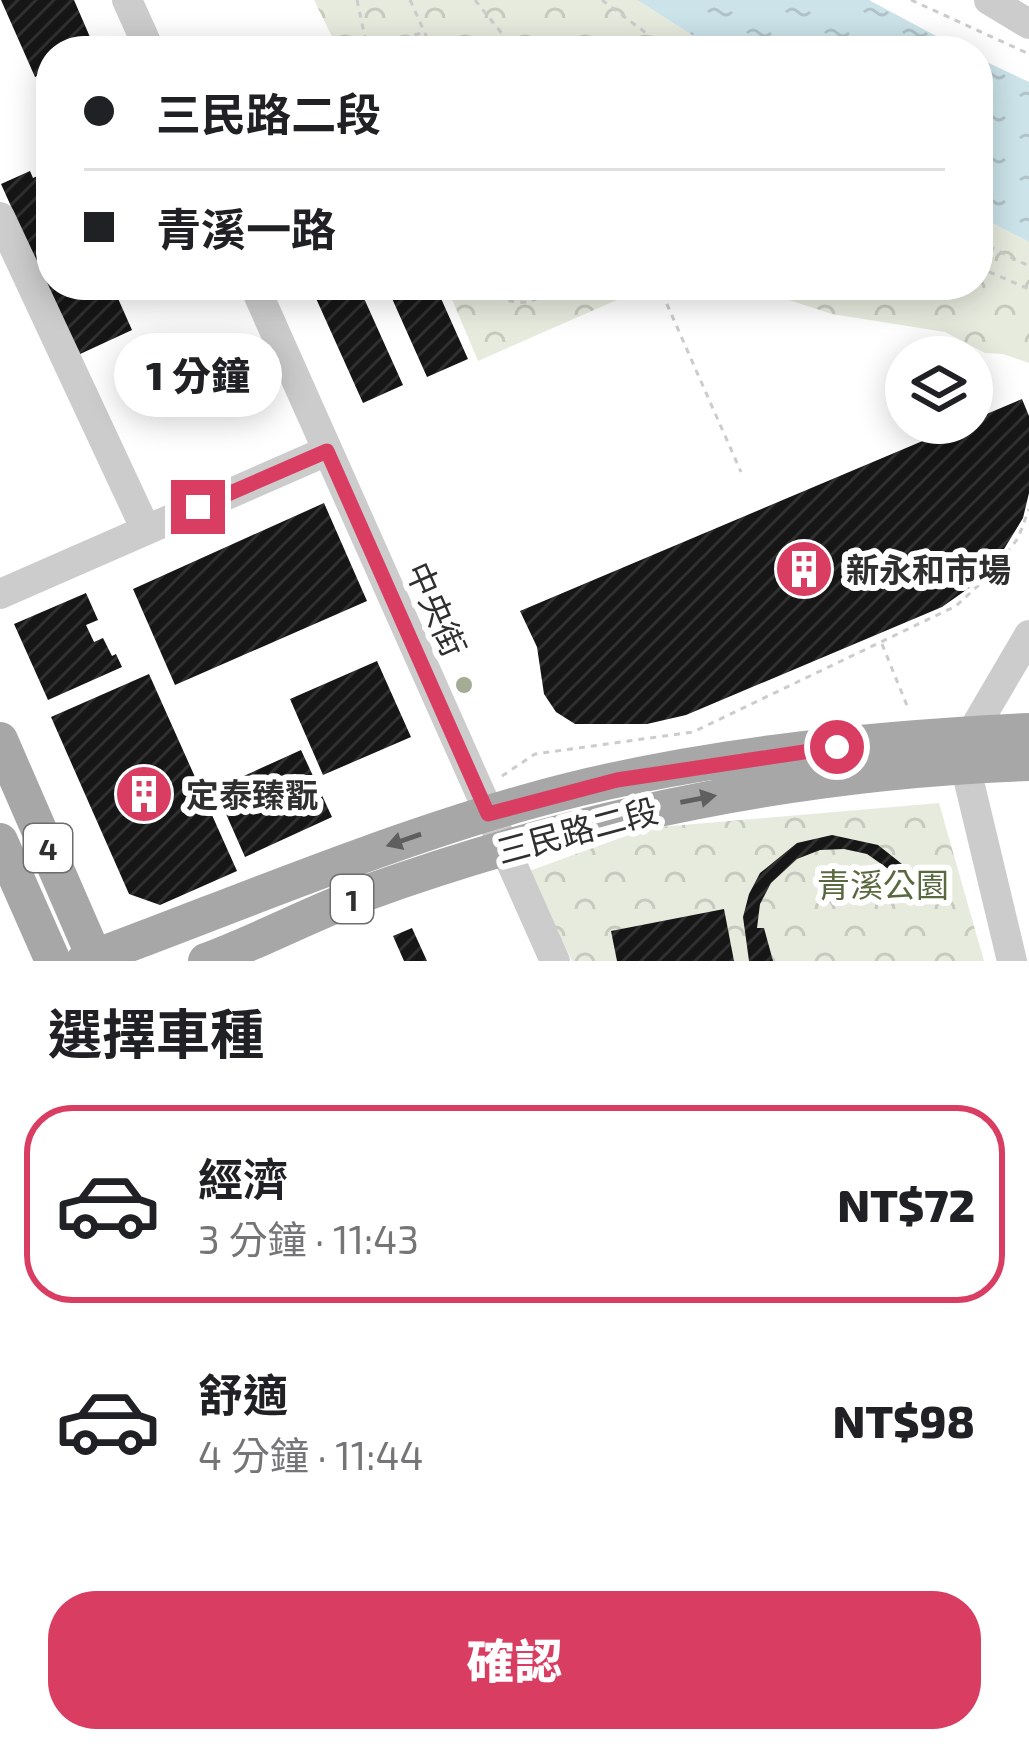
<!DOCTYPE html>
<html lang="zh-TW">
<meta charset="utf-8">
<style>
:root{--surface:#fff;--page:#f2f2f2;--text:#202124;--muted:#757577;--line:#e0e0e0;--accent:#d93e62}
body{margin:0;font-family:"Exo 2","Noto Sans TC",sans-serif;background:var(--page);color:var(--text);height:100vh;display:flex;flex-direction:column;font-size:45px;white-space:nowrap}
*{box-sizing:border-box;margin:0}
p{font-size:39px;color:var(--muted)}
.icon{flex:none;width:66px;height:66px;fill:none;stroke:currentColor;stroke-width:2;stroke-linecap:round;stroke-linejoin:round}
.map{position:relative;height:961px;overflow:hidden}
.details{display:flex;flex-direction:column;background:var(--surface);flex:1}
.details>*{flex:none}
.top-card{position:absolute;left:36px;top:36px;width:957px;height:264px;border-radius:48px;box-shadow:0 6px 30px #0003;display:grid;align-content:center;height:264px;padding:0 48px;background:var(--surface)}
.fabs{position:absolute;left:885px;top:336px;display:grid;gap:24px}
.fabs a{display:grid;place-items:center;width:108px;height:108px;border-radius:50%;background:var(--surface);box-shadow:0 6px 30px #0003;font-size:60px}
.end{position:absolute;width:54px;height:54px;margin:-27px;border:15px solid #d93e62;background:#fff;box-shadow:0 0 0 6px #fff}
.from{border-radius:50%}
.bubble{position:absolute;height:84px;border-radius:42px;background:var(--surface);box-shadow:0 6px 30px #0003;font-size:39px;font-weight:800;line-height:84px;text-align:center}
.top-card b{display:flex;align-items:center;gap:42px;height:114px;font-size:45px}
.top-card b+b{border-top:3px solid var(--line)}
.top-card i{width:30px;height:30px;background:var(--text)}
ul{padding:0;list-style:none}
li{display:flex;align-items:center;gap:36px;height:198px;margin:0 24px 18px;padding:0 24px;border:6px solid transparent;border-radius:48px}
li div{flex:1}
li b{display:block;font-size:45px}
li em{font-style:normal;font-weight:800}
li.current{border-color:var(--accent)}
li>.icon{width:108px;height:108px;stroke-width:1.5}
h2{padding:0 48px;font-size:54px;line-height:144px}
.primary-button{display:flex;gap:24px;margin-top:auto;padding:24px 48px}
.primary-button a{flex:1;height:138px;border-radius:48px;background:var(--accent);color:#fff;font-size:48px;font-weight:800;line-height:138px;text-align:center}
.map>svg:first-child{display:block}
</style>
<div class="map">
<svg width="1029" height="961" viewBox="0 0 1029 961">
<defs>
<pattern id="park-crowns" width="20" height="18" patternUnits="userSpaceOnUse" patternTransform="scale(3)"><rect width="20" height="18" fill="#e7ebde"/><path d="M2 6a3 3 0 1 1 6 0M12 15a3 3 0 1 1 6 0" fill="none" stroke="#c6cabf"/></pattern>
<pattern id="water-ripples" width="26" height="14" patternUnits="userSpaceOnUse" patternTransform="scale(3)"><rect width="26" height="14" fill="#cbe3e9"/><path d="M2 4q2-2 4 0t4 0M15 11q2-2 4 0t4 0" fill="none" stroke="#afc3c8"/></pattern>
<pattern id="building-hatch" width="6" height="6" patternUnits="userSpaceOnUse" patternTransform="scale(3)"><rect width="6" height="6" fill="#161616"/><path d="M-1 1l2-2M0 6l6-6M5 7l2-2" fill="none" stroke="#303030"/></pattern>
</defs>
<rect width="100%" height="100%" fill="#fff"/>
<!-- park -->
<path fill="url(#park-crowns)" d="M314,0H637L717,51H339Z
M978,216L1029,242V363L1003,354L985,353L945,332L832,314L743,285H978Z
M446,285H651L478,361Z
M939,803L984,961H572L529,871L648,828Z"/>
<!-- water -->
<path fill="url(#water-ripples)" d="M637,0H869L964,51H717Z
M978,58L1029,82V242L978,216Z"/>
<!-- building -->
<path fill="url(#building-hatch)" d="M1,0H74L96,51H51V70L35,77Z
M51,170V285H112L132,330L78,355L1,184L30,171L33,178Z
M156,285H194L162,299Z
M310,285H358L403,385L363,403Z
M386,285H435L468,359L427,377Z
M1022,399L1029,416V493L1023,518L1001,554L976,583L942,607L686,715L647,724H575L556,712L544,694L537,647L520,611Z
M324,503L367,601L175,685L133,589Z
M86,593L98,620L86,625L94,642L103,638L112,656L116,654L122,667L48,700L14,624Z
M377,661L411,737L323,775L290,699Z
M149,674L237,871L160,905L129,894L51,717Z
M301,750L332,817L245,857L215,789Z
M832,835L878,845L907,868L897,875L867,854L844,849L820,850L797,859L771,883L760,904L757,928H764L773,961H749L743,917L749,894L760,873L797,843Z
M724,909L734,961H617L611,931Z
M412,928L427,961H404L393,936Z"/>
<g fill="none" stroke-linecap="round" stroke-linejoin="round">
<!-- path -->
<path stroke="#ccc" stroke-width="3" stroke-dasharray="6 6" stroke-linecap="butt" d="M357,0L368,51
M410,0L433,51
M475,0L516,51
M602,0L670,51
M911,0L1029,54
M367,43L425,33
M978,241L1029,266
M978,267L1029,289
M476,285C499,301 534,314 551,285
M876,285H927
M662,293L741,472
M882,644L908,708
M502,776L535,754L693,732L956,606L995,570L1018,538L1029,509"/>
<!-- minor -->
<path stroke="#ccc" stroke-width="30" d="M127,0L150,51
M989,0L1029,24
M0,217L146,530
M254,285L555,961
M0,594L327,451
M1012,961L965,765L971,734L1029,635"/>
<!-- major -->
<path stroke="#a7a7a7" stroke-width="36" d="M0,740L96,961
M0,841L53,961
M84,961C230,907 373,846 523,803C683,757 863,739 1029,731
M206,961C260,941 312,913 366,893C580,816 801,771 1029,763"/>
</g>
<!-- trees -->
<circle fill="#a4ac95" cx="464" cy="685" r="8"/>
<!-- one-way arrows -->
<defs><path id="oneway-solid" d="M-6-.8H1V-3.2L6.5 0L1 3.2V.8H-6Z" transform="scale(3)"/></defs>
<g fill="#5f5f5f">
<use href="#oneway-solid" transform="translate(698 799) rotate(-11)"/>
<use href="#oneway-solid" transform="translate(404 840) rotate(161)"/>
</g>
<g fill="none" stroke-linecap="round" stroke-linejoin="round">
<!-- route -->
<path stroke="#d93e62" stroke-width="15" d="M198,507L327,451L488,814L617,780L837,747"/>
</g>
<!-- icons -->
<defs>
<symbol id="building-disc" viewBox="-11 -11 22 22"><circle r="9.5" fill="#d93e62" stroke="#fff"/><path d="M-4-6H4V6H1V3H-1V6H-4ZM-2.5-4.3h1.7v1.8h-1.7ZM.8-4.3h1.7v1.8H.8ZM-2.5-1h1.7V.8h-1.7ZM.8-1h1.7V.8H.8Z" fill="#fff"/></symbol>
</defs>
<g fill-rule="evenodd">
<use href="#building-disc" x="771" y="536" width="66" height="66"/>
<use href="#building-disc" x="111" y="761" width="66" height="66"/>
</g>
<g text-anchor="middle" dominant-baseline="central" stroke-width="12" stroke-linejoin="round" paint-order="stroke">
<!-- shield labels -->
<g fill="#fff" stroke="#6d6d6d" stroke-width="3">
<rect x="24" y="824" width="48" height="48" rx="9"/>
<rect x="331" y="875" width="42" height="48" rx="9"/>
</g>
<g font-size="30" font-weight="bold" fill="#2f2f2f">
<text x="48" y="848">4</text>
<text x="352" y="899">1</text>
</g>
<!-- poi labels -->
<g font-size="33" font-weight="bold" fill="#2f2f2f" stroke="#fff" text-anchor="start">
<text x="846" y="569">新永和市場</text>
<text x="186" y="794">定泰臻翫</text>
</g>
<!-- street labels -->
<g font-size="33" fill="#2f2f2f" stroke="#fff">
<text transform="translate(437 609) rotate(66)">中央街</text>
<text transform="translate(577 830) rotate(-15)">三民路二段</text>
</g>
<!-- park labels -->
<g font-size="33" fill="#59683f" stroke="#fff">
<text x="883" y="884">青溪公園</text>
</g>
</g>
</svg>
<div class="fabs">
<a><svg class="icon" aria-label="layers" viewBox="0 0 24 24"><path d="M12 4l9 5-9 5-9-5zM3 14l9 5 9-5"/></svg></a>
</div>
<i class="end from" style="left:837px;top:747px"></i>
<i class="end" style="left:198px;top:507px"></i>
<div class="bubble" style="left:114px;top:333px;width:168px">1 分鐘</div>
<div class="top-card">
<b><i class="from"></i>三民路二段</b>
<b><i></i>青溪一路</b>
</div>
</div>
<section class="details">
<h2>選擇車種</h2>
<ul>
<li class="current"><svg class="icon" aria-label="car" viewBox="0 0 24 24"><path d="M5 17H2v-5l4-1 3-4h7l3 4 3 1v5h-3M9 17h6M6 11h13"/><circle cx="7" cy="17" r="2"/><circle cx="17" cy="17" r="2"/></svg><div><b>經濟</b><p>3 分鐘 · 11:43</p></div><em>NT$72</em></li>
<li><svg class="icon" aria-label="car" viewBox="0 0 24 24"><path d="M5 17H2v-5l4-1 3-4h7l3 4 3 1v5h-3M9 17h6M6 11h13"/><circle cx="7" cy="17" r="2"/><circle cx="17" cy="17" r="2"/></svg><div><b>舒適</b><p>4 分鐘 · 11:44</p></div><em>NT$98</em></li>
</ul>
<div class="primary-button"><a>確認</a></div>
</section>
